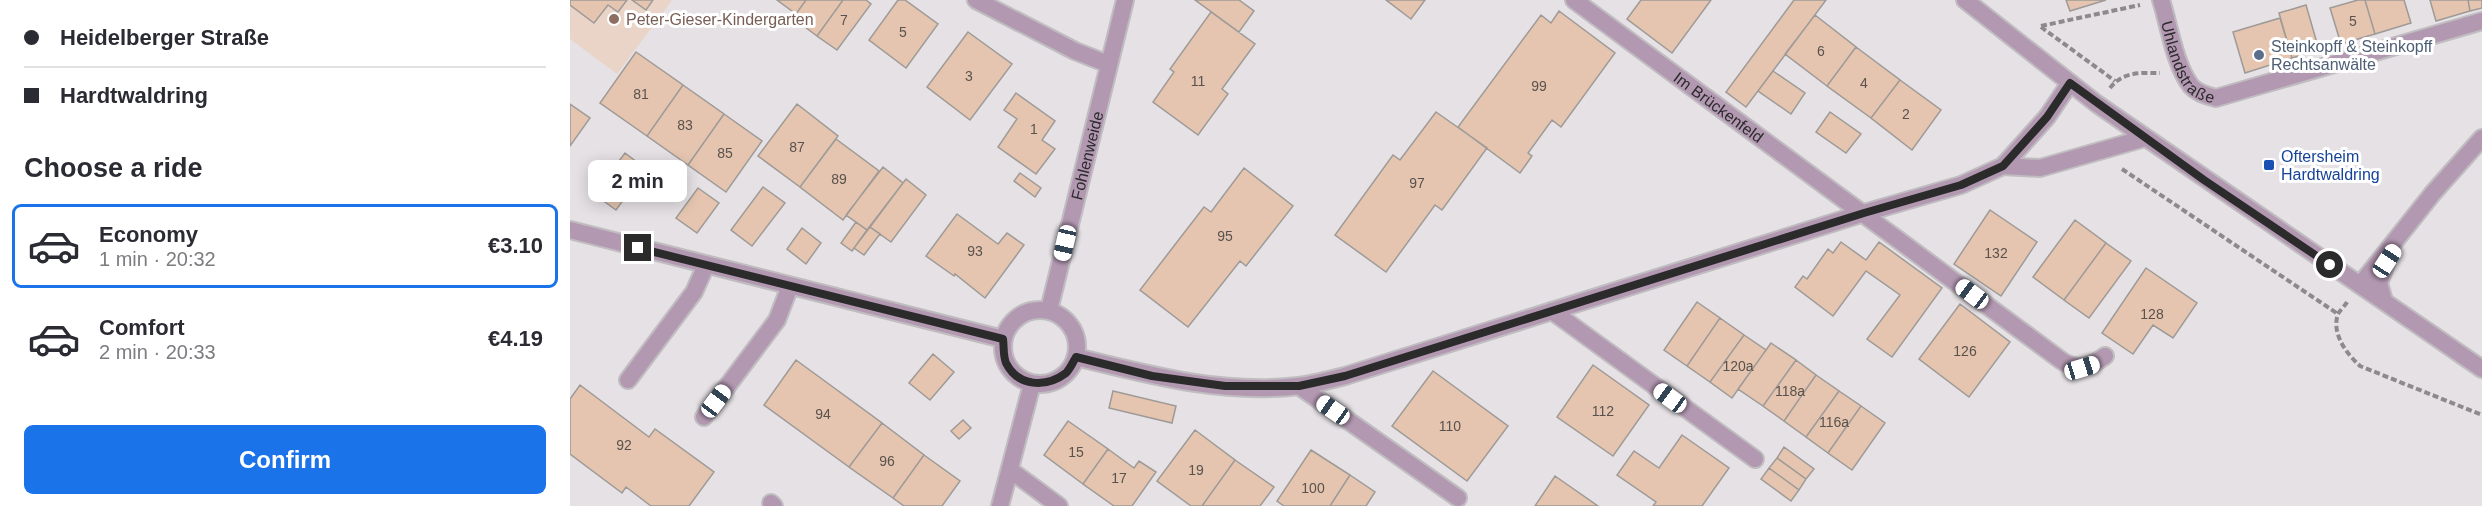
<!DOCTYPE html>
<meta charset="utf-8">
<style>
:root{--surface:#fff;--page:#f2f2f3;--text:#2b2b33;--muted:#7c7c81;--line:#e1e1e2;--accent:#1a73e8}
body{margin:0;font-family:Helvetica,sans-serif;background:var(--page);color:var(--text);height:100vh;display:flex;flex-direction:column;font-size:22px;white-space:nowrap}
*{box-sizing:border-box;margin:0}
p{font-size:20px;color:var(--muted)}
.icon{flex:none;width:33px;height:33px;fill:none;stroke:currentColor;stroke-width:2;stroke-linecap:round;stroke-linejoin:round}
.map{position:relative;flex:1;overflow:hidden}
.side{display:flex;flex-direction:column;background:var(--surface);width:570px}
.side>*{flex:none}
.guide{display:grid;align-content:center;height:132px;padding:0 24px;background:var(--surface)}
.end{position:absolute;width:27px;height:27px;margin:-14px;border:8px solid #2c2b2c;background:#fff;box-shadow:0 0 0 3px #fff}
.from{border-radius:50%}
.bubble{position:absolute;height:42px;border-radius:9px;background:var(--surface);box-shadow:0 3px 15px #0003;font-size:20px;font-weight:600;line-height:42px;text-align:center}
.car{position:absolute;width:18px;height:36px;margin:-18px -9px;border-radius:8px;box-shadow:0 0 4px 2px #0007;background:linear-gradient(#fff 24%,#345 0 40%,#fff 0 76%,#345 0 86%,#fff 0)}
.guide b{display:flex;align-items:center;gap:21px;height:57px;font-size:22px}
.guide b+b{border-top:2px solid var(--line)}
.guide i{width:15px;height:15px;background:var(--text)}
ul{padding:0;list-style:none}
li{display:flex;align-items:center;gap:18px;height:84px;margin:0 12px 9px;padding:0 12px;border:3px solid transparent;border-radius:9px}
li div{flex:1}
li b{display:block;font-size:22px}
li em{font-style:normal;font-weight:600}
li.current{border-color:var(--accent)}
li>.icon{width:54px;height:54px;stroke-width:1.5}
h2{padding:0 24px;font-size:27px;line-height:72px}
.button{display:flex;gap:12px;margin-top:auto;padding:12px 24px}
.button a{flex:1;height:69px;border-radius:9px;background:var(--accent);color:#fff;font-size:24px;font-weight:600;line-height:69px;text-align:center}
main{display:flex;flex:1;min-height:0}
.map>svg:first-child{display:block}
</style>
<main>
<section class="side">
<div class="guide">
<b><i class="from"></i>Heidelberger Straße</b>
<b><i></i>Hardtwaldring</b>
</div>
<h2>Choose a ride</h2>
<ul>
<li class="current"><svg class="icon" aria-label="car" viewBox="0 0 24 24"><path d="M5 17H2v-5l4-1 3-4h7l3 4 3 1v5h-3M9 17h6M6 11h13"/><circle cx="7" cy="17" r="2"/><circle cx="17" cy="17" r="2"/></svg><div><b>Economy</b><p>1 min · 20:32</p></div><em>€3.10</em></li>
<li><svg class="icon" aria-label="car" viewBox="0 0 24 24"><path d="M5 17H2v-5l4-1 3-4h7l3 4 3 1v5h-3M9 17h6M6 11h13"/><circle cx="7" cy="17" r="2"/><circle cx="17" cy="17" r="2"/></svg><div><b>Comfort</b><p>2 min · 20:33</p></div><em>€4.19</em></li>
</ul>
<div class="button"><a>Confirm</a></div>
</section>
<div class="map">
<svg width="1912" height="506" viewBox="0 0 1912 506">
<rect width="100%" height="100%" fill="#e5e1e5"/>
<!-- education -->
<path fill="#ead4c7" d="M0,0H102L47,74L0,39Z"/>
<!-- building -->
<path fill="#e5c5af" stroke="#9e9a97" stroke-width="1.5" d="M0,0H57L48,12L38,5L24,23L0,5Z
M62,0H83L76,10Z
M207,0H236L226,14Z
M236,0H273L247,36L223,18Z
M273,0H296L301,4L267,50L247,36Z
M328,0H335L368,24L336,68L299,40Z
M625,0H669L684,11L669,32Z
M816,0H855L841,19Z
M1071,0H1141L1102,53L1057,19Z
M1224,0H1256L1176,107L1156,92Z
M1496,0H1536L1500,11Z
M1788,0H1795L1805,34L1771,44L1760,8Z
M1795,0H1834L1841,23L1805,34Z
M1860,0H1898L1900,11L1866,21Z
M1898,0H1912V8L1900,11Z
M1736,5L1749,50L1722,58L1709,13Z
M989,11L1045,53L991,127L982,120L958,153L962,156L950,173L888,127L971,15L981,23Z
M641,12L685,44L652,89L658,94L628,135L583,102L604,72L600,69Z
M1245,15L1286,47L1257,86L1215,54Z
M1710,18L1722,58L1675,73L1663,32Z
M398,32L442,64L400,120L357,87Z
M1286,47L1330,80L1301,118L1257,86Z
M66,52L113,85L77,136L30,103Z
M1203,71L1235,93L1221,114L1188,91Z
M1330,80L1371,110L1342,150L1301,118Z
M113,85L154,114L118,165L77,136Z
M446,93L485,121L472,140L485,149L466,174L428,147L447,119L434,110Z
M0,104L20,118L0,146Z
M227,104L268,136L230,187L188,156Z
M866,112L917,148L872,210L865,205L816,272L765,235L823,155L830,160Z
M1260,112L1291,134L1276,153L1246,132Z
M154,114L192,141L156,192L118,165Z
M266,139L309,171L273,220L230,187Z
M55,153L76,169L46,210L24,194Z
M313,167L333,183L297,230L276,215Z
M674,168L723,206L676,266L670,261L618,327L570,290L634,207L641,212Z
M450,173L471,188L465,197L444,181Z
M336,179L356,195L321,242L300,227Z
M193,187L215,203L182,246L161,230Z
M128,188L149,203L127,233L106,218Z
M1420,210L1467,242L1431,296L1384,264Z
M387,214L428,244L437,233L454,245L415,298L385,274L384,276L356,256Z
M1505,220L1536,243L1494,300L1463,277Z
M286,222L297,230L282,251L271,243Z
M300,227L310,234L294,255L284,248Z
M232,228L251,243L236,264L217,249Z
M1271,242L1296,260L1309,242L1372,288L1322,357L1297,339L1330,295L1296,271L1263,316L1225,287L1233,276L1237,279L1258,249L1263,253Z
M1536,243L1561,261L1519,318L1494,300Z
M1576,268L1627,303L1603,338L1583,325L1563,354L1532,333Z
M1127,302L1150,318L1117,366L1094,350Z
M1390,304L1440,342L1399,397L1349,359Z
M1150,318L1174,335L1140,382L1117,366Z
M1174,335L1196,350L1162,398L1140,382Z
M1201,343L1226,360L1193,406L1168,389Z
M363,354L384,372L360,400L339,383Z
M226,360L312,423L279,467L194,405Z
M1226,360L1246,375L1214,421L1193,406Z
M1023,365L1079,405L1043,456L987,417Z
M863,371L938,426L897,481L822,426Z
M1246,375L1269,391L1236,437L1214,421Z
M10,385L79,437L85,429L144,472L119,506H81L56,487L52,493L0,454V399Z
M543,391L606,406L602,423L539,408Z
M1269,391L1291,406L1258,453L1236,437Z
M1291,406L1315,423L1282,470L1258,453Z
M393,420L401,428L389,439L381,431Z
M498,421L538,449L513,484L474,455Z
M312,423L354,455L323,498L279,467Z
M625,430L665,460L632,506H621L587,481Z
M1112,435L1159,468L1132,506H1083L1086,502L1047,475L1064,451L1089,468Z
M1214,447L1244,469L1236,479L1207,458Z
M538,449L564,468L569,461L586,472L562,506H544L513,484Z
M741,450L780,475L760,506H714L707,501Z
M354,455L390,481L372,506H334L323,498Z
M1207,458L1236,479L1229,490L1199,468Z
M665,460L704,487L690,506H632Z
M1199,468L1229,490L1221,501L1191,479Z
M780,475L805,492L796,506H760Z
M985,476L1028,506H965Z"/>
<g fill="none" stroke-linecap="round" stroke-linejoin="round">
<defs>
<path id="service" d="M58,380L124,292L136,265
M134,417L207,320L220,286
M201,503L204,506"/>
<g id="minor">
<path d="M406,0L505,51L538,64"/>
<path id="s1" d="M1004,0L1492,361C1509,371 1520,367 1535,356"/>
<path id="s2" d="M1591,0C1599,25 1605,66 1621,86C1627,93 1637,96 1646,98L1912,21"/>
<path d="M1433,166L1470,168L1575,138"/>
<path d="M0,230L433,339"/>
<path d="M1790,285L1863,193L1912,138"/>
<path d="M1814,301L1809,283L1817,261"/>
<path id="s3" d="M479,310L555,0"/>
<circle cx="470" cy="347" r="37"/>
<path d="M982,311L1185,459"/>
<path d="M506,357C579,375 653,395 729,386C744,384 760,380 775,376L1294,213L1391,185L1433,166L1477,117L1500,83"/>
<path d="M729,386L888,498"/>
<path d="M440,470L489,506"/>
<path d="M430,506L462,384"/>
</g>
<path id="tertiary" d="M1395,0L1527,104L1912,369"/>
</defs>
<!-- service casing -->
<use href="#service" stroke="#c0bdc0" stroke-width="20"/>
<!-- minor casing -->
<use href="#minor" stroke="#c0bdc0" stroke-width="20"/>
<!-- tertiary casing -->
<use href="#tertiary" stroke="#c0bdc0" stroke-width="20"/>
<!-- path -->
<path stroke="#8d8a8d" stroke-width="4" stroke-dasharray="6 3" stroke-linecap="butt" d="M1471,26L1570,5
M1471,27L1545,81
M1540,88C1553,71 1571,73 1590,73
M1552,169L1768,314
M1777,302C1775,306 1770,310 1768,314C1761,334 1777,354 1790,366L1912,415"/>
<!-- service -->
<use href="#service" stroke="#b398b2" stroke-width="16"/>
<!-- minor -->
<use href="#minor" stroke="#b398b2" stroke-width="16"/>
<!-- tertiary -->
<use href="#tertiary" stroke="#b398b2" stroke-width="16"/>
</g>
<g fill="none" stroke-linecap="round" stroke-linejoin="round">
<!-- route -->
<path stroke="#2c2b2c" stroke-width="8" d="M68,248L433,339C434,346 433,356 436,363C448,387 476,388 496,373C500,369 503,362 506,357L582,376L655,386H729L775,376L1294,213L1391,185L1433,166L1477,117L1500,83L1634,180L1760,265"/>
</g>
<!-- markers -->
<circle fill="#8d6e63" stroke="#fff" stroke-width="2" cx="44" cy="19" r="6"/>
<circle fill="#5c6f8a" stroke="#fff" stroke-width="2" cx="1689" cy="55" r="6"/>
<rect fill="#1a4fb4" stroke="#fff" stroke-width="2" x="1693" y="159" width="12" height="12" rx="3"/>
<g text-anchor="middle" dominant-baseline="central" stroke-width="6" stroke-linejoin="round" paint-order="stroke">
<!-- number labels -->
<g font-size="14" fill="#5a524d">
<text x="274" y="20">7</text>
<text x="1783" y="21">5</text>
<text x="333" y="32">5</text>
<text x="1251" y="51">6</text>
<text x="399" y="76">3</text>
<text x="628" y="81">11</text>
<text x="1294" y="83">4</text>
<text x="969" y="86">99</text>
<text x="71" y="94">81</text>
<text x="1336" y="114">2</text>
<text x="115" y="125">83</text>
<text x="464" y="129">1</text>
<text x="227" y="147">87</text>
<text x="155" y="153">85</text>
<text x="269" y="179">89</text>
<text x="847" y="183">97</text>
<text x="655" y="236">95</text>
<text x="405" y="251">93</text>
<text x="1426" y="253">132</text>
<text x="1582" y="314">128</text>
<text x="1395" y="351">126</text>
<text x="1168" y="366">120a</text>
<text x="1220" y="391">118a</text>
<text x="1033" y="411">112</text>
<text x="253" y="414">94</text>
<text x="1264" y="422">116a</text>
<text x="880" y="426">110</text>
<text x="54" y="445">92</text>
<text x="506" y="452">15</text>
<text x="317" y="461">96</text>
<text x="626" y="470">19</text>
<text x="549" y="478">17</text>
<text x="743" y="488">100</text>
</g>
<!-- education labels -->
<g font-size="16" fill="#785e54" stroke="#fff" text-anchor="start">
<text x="56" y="19">Peter-Gieser-Kindergarten</text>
</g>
<!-- service labels -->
<g font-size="16" fill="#4e5e75" stroke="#fff" text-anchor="start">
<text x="1701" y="46">Steinkopff &amp; Steinkopff<tspan x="1701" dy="18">Rechtsanwälte</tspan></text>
</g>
<!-- street labels -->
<g font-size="16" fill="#2c2b2c" stroke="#fff">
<text stroke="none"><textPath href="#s2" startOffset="70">Uhlandstraße</textPath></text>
<text stroke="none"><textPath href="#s1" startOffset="180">Im Brückenfeld</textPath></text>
<text stroke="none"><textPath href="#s3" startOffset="159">Fohlenweide</textPath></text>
</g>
<!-- transit labels -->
<g font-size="16" fill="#164399" stroke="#fff" text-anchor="start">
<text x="1711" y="156">Oftersheim<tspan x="1711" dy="18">Hardtwaldring</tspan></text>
</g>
</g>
</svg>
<i class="end from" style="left:1760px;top:265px"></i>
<i class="end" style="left:68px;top:248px"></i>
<div class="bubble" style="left:18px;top:160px;width:99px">2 min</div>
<i class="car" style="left:495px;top:243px;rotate:193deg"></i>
<i class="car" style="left:1817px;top:261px;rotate:33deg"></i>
<i class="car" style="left:1402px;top:294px;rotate:307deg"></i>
<i class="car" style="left:1512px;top:368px;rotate:73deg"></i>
<i class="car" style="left:1100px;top:398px;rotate:306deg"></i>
<i class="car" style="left:146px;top:401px;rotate:37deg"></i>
<i class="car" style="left:763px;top:410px;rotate:305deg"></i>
</div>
</main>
